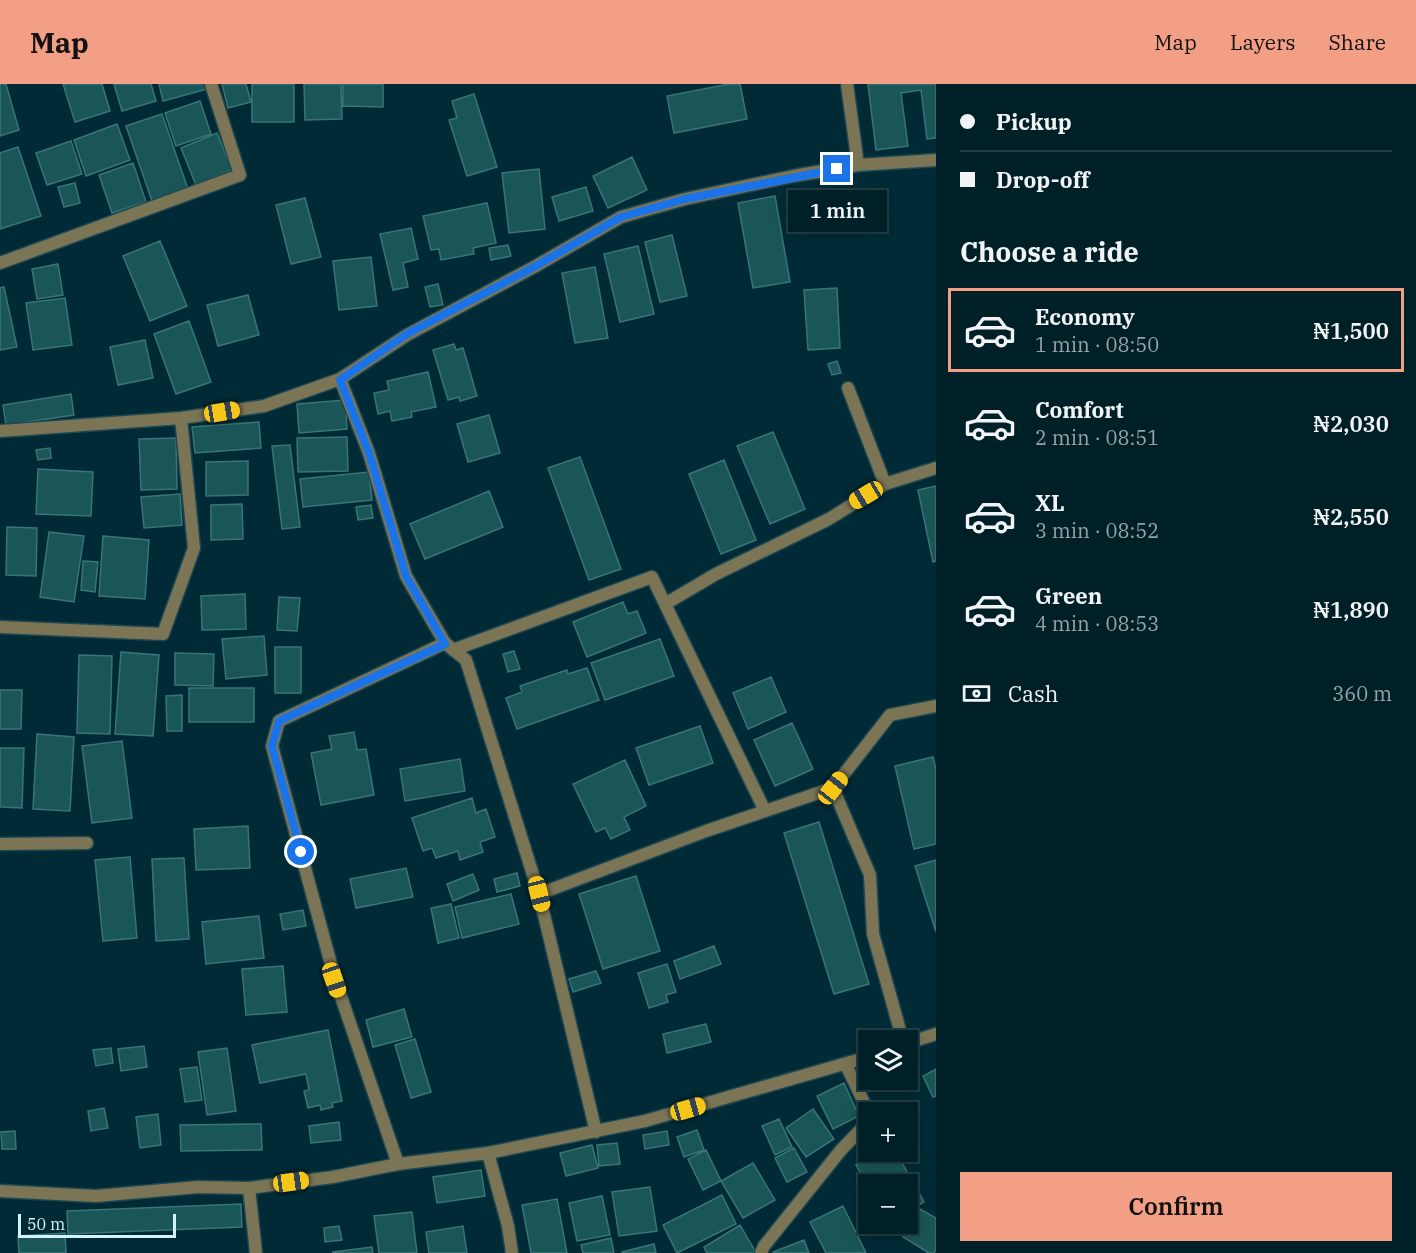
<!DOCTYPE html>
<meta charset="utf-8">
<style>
:root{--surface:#002028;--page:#0a2830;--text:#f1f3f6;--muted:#95a3a8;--line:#223e45;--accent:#f39f85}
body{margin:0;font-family:"IBM Plex Serif",serif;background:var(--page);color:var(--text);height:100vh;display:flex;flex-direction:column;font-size:22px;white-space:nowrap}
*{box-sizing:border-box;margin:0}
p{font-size:20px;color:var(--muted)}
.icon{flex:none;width:33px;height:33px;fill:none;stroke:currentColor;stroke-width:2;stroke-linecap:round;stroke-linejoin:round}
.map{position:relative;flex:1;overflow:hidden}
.side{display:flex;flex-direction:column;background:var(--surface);width:480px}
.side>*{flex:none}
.banner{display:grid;align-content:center;height:132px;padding:0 24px;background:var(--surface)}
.buttons{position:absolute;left:858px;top:946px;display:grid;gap:12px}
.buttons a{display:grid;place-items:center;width:60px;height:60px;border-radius:0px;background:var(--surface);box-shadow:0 3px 15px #0003,0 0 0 2px var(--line);font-size:30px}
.scale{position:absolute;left:18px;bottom:15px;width:158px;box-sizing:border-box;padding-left:6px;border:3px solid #d5f1fa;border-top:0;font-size:16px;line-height:21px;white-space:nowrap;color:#d5f1fa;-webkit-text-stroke:4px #002b36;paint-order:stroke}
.end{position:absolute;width:27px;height:27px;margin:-14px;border:8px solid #1a73e8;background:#fff;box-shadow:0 0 0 3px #fff}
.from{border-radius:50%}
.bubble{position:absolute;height:42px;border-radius:0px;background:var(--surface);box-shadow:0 3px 15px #0003,0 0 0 2px var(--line);font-size:20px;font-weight:600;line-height:42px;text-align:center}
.car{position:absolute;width:18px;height:36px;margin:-18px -9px;border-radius:8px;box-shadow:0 0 4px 2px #0007;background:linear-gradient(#f5c518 24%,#345 0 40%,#f5c518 0 76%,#345 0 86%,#f5c518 0)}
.banner b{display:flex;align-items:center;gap:21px;height:57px;font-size:22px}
.banner b+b{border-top:2px solid var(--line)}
.banner i{width:15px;height:15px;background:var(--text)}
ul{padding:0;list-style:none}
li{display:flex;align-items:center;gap:18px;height:84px;margin:0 12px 9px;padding:0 12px;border:3px solid transparent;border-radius:0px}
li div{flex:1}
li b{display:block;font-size:22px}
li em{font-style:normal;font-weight:600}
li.on{border-color:var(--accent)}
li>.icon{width:54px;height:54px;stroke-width:1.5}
h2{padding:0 24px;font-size:27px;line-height:72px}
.pay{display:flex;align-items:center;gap:15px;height:66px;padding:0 24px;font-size:22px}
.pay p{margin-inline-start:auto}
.primary-button{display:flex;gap:12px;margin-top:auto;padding:12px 24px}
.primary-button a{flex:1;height:69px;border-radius:0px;background:var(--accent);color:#111;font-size:24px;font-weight:600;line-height:69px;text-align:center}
header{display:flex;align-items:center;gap:36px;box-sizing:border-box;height:84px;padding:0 30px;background:var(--accent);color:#111}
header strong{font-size:28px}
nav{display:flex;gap:33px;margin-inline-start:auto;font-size:21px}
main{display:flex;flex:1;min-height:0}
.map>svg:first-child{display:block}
</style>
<header>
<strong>Map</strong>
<nav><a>Map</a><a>Layers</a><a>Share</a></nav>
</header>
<main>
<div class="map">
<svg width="936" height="1169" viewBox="0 0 936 1169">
<rect width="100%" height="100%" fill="#002b36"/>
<!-- building -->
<path fill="#1a5657" stroke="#387576" stroke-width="1.5" d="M0,0H6L19,46L0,52Z
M63,0H102L110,27L75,38Z
M114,0H151L156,17L122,27Z
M159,0H205L207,5L163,17Z
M222,0H246L251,18L228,24Z
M252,0H294V38H252Z
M304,0H341L342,35L305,36Z
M343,0H383V23L343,22Z
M729,0H740L747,35L674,49L667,12Z
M868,0H936V54L927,55L921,6L901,9L908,62L876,66Z
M474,10L497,83L467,92L449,36L457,34L452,17Z
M200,17L211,50L176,62L165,29Z
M162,30L188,105L152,117L126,42Z
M117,40L130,76L86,92L74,56Z
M217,49L232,86L196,101L181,64Z
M71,57L82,90L47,101L36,69Z
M18,63L41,132L0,145V69Z
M632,73L647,106L608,124L593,92Z
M133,79L146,118L112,129L99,91Z
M539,85L545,145L509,149L502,89Z
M75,99L80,119L64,123L58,103Z
M586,103L593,127L559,137L552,113Z
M775,112L790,198L753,204L738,119Z
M305,114L321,173L291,180L276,121Z
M487,119L496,159L473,164L474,170L441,176L439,165L431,166L423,132Z
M411,144L418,175L403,179L408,203L393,206L380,150Z
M672,151L687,212L660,218L645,158Z
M160,157L187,222L150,237L123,172Z
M508,161L511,172L491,176L489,164Z
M638,162L654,230L620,238L604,170Z
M371,173L377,222L339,226L333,177Z
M58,180L63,211L37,215L32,185Z
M595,183L608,254L575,259L562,189Z
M438,200L443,221L430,223L425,203Z
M4,203L17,263L0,266V204Z
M837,204L840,264L808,266L804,206Z
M248,211L259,251L218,262L207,221Z
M65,214L72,261L33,266L26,219Z
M189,237L211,298L176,310L154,250Z
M145,256L153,294L118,301L110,263Z
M454,260L456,266L463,264L477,312L460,317L459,313L448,316L433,266Z
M837,277L841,289L832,291L828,280Z
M428,288L436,323L411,328L412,333L392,337L390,327L378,330L374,309L389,306L387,297Z
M71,310L74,331L6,341L3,321Z
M345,316L347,345L299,349L297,320Z
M489,331L500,369L468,378L457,340Z
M259,338L261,364L195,369L192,343Z
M773,348L805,425L770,440L737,362Z
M347,353L348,387L298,388L297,354Z
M176,354L177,405L141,406L139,355Z
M290,361L300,443L282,445L272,362Z
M50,364L51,374L38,376L36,366Z
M580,373L621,485L589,496L548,384Z
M724,376L756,456L721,470L689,390Z
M248,377V411L206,412V378Z
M38,385L93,388L91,432L36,430Z
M369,388L372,416L303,423L300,395Z
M936,402V477L933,478L918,406Z
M489,407L503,443L425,475L410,440Z
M180,410L182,441L144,444L141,413Z
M242,420L243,455L211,456V421Z
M371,421L373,434L358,436L356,423Z
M7,443L37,444L36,492L6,491Z
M49,448L84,452L74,518L40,513Z
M103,452L149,456L145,515L99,512Z
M83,477L98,478L95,508L81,506Z
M245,510L246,545L202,546L201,512Z
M279,513L300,514L297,547L277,546Z
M623,518L628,530L637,527L646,549L587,573L573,538Z
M264,552L267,591L226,595L222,555Z
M660,555L674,592L605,616L591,579Z
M275,563H301V609H275Z
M514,567L520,585L508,588L503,570Z
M121,568L159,571L153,652L115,650Z
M175,569L214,570L213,602L175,601Z
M79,571L112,572L110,650L77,649Z
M587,584L599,616L517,645L506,614L522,608L520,602L567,586L568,590Z
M771,593L786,628L748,645L733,609Z
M189,604H254V638H189Z
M0,606H22L21,645H0Z
M182,611V647H167L166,612Z
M792,639L813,685L775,702L754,656Z
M700,642L713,679L649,701L636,664Z
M354,648L357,666L366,665L374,711L321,721L311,669L332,665L329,652Z
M37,650L74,653L70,727L33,725Z
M122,657L132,734L92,739L82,662Z
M0,664H24L22,724L0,723Z
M933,673L936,685V760L914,765L895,682Z
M460,675L465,707L405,717L400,685Z
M625,676L646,722L624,733L630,746L611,755L605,744L596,748L573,700Z
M472,714L476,729L486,725L495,753L480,758L483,768L460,776L458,767L436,774L432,764L423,767L412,734Z
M819,738L869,900L834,910L784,749Z
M248,742L250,784L196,786L194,745Z
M130,773L137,854L103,857L95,776Z
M184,774L189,855L156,857L152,775Z
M936,776V848L915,782Z
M406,784L413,813L356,824L350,795Z
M517,789L520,802L497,808L494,795Z
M473,790L479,806L453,817L447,800Z
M636,792L660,867L603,885L579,810Z
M511,810L519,840L462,854L455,823Z
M451,820L459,854L438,859L431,824Z
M303,826L306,842L283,846L280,830Z
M259,832L264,874L206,880L202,838Z
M714,862L721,880L680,895L674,877Z
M667,880L676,908L666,911L668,918L649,924L638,889Z
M283,882L287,928L246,931L242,885Z
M596,887L601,899L573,908L569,895Z
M404,925L412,953L373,963L366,936Z
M706,940L711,958L667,969L663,950Z
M328,946L342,1017L332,1019L333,1023L321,1026L320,1021L308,1024L304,1007L309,1006L306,990L260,999L252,961Z
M415,955L431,1008L411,1014L395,961Z
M144,962L147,983L121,987L118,965Z
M111,964L113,979L96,982L93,966Z
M227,964L236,1027L207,1031L198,968Z
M197,983L202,1016L185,1018L180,985Z
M936,985V1012L933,1013L923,992Z
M844,999L859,1032L833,1045L817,1012Z
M104,1024L108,1044L91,1047L88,1027Z
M813,1025L834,1055L806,1073L786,1044Z
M158,1030L161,1061L140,1064L136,1033Z
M779,1035L792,1063L775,1071L762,1042Z
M339,1038L341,1056L311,1059L309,1042Z
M261,1040L262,1066L181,1067L180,1041Z
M697,1046L704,1066L684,1073L677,1053Z
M15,1047L16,1065H2L1,1048Z
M667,1047L669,1061L645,1065L643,1051Z
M617,1059L620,1080L599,1082L597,1061Z
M592,1061L598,1084L566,1092L560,1069Z
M794,1064L807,1088L787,1098L775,1074Z
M706,1066L721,1097L703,1106L688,1075Z
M879,1068H896L924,1118L908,1127V1101H868V1103L856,1081Z
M753,1079L775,1116L743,1134L721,1097Z
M481,1086L485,1112L437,1119L433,1093Z
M650,1103L657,1147L619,1152L612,1108Z
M722,1111L736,1140L677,1169L663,1141Z
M602,1112L610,1151L577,1157L569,1119Z
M557,1115L567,1169H531L522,1121Z
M241,1120L242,1143L68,1150L67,1127Z
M843,1122L866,1169H826L810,1138Z
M920,1125L936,1134V1165L934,1169H929L903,1153Z
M412,1128L417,1169H379L374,1132Z
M740,1141L755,1167L753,1169H707L704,1163Z
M339,1142L342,1156L325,1158L324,1144Z
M463,1142L467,1169H429L426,1148Z
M65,1149L66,1169H19L18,1152Z
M611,1154L614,1169H583L581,1161Z
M804,1156L809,1169H774L773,1168Z
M654,1160L656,1169H623L622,1168Z
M372,1163L373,1169H333V1168Z"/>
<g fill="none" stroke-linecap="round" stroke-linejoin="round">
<defs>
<path id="minor" d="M847,0L858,81
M0,179L240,91L211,0
M340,295L407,251L534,183L621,133L685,115L793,92L858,81L936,76
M848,304L885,400
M0,347L181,334L264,322L340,295L369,369L406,492L445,559L466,576L539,810L596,1048
M665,520L716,490L829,435L885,400L936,384
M0,543L163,550L194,464L181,334
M453,566L652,493L765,727
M833,704L870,791L873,850L903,957
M0,760L87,759
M539,810L706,747L833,704L890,631L936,622
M908,959L936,950
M846,981L869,1029
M488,1069L508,1142L512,1169
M398,1080L335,895L272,662L279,637L445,559
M249,1104L256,1169
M0,1107L96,1112L198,1103L249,1104L333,1093L398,1080L488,1069L645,1037L868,973
M761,1169L764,1162L841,1066L868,1038"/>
</defs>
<!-- minor casing -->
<use href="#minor" stroke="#1e4751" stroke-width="15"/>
<!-- minor -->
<use href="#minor" stroke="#7b7556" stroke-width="12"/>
</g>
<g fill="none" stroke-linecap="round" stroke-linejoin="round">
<!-- route -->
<path stroke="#1a73e8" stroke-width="8" d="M301,768L272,662L279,637L445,560L406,492L369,369L340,296L407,250L534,183L621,133L685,115L837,85"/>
</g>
</svg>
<div class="buttons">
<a><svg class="icon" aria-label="layers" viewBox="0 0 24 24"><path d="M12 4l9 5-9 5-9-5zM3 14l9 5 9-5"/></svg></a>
<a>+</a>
<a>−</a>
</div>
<div class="scale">50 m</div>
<i class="end from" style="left:301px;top:768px"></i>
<i class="end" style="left:837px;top:85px"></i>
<div class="bubble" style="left:788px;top:106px;width:99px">1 min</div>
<i class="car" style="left:222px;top:328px;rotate:81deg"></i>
<i class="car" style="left:866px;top:411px;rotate:239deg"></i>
<i class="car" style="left:833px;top:704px;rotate:38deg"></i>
<i class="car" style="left:539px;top:810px;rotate:166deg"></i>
<i class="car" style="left:334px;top:896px;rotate:161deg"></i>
<i class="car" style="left:688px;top:1025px;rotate:74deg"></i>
<i class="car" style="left:291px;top:1098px;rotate:82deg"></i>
</div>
<section class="side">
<div class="banner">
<b><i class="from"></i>Pickup</b>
<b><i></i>Drop-off</b>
</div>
<h2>Choose a ride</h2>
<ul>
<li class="on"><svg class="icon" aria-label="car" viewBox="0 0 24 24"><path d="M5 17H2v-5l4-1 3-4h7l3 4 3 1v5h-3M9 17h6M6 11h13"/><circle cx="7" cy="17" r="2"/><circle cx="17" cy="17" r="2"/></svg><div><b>Economy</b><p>1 min · 08:50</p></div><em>₦1,500</em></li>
<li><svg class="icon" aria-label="car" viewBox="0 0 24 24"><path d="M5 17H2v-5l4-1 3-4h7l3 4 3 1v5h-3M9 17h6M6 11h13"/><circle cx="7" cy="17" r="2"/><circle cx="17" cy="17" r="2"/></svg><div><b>Comfort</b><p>2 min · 08:51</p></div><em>₦2,030</em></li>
<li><svg class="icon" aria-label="car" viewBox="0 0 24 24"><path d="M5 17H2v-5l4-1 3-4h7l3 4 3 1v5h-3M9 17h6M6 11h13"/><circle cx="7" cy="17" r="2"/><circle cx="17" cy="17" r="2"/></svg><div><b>XL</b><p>3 min · 08:52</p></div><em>₦2,550</em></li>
<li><svg class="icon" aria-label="car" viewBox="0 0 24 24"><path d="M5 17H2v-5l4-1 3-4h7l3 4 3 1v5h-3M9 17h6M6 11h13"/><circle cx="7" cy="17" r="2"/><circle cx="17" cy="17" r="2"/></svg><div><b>Green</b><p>4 min · 08:53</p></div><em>₦1,890</em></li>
</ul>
<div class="pay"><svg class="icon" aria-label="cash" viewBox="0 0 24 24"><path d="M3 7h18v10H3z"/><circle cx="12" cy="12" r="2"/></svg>Cash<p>360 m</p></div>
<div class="primary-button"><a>Confirm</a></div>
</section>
</main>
